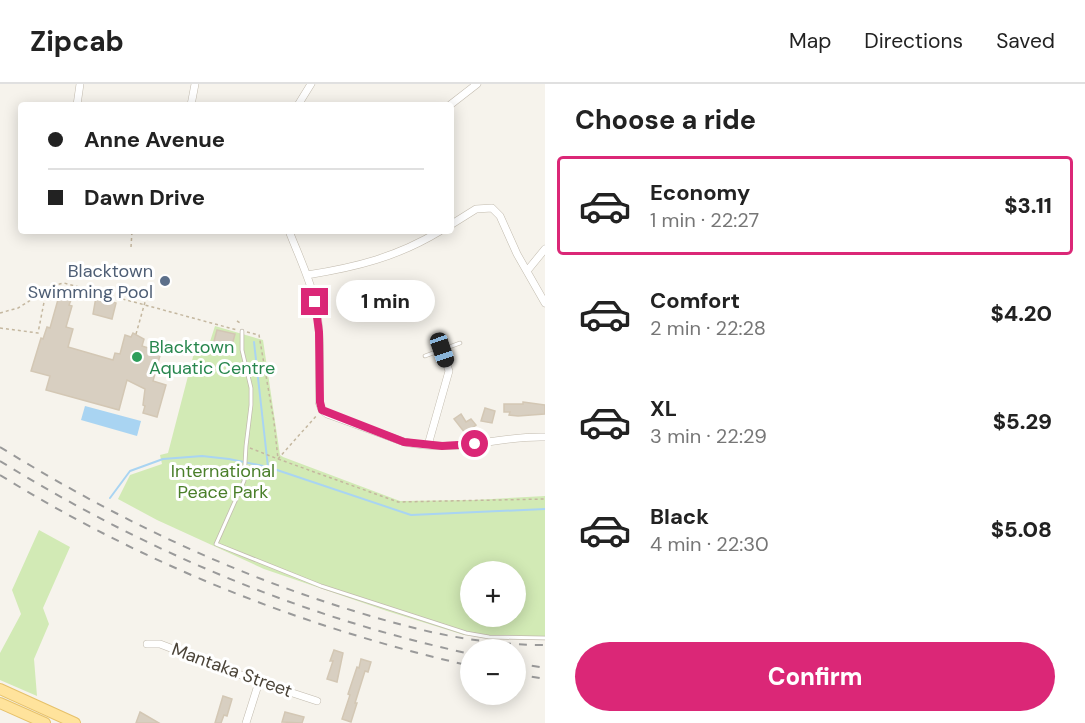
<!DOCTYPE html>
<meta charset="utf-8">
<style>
:root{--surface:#fff;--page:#f6f6f6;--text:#222;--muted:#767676;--line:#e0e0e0;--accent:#db2777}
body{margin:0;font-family:"DM Sans",sans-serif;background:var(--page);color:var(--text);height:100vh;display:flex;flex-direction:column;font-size:22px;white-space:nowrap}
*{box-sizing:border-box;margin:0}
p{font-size:20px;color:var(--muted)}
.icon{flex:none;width:33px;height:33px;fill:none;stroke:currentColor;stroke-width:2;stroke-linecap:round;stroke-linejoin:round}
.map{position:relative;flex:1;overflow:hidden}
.sheet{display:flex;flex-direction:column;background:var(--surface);width:540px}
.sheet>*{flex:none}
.top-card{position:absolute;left:18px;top:18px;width:436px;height:132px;border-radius:6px;box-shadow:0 3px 15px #0003;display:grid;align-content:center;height:132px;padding:0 30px;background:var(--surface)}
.fabs{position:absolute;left:460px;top:477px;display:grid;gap:12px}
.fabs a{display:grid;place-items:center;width:66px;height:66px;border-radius:50%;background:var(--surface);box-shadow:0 3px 15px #0003;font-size:30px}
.end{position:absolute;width:27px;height:27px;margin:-14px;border:8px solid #db2777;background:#fff;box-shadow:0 0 0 3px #fff}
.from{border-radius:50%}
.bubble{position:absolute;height:42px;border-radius:21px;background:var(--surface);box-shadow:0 3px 15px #0003;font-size:20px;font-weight:800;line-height:42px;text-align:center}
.car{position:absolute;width:18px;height:36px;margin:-18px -9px;border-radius:8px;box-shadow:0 0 4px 2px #0007;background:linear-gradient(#222 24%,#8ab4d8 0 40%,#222 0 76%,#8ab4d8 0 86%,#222 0)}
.top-card b{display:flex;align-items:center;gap:21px;height:57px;font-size:22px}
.top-card b+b{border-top:2px solid var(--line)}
.top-card i{width:15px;height:15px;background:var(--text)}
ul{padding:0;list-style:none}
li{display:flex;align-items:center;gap:18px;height:99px;margin:0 12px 9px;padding:0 18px;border:3px solid transparent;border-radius:6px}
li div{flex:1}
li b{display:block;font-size:22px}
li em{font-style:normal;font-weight:800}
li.active{border-color:var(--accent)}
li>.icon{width:54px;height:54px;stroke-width:1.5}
h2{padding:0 30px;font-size:27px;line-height:72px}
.cta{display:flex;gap:12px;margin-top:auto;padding:12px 30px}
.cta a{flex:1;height:69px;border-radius:36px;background:var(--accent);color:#fff;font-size:24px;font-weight:800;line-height:69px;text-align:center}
header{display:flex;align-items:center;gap:36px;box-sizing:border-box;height:84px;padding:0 30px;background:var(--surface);border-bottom:2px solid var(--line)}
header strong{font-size:28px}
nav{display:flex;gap:33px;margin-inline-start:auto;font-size:21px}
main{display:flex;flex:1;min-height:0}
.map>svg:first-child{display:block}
</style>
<header>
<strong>Zipcab</strong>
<nav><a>Map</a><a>Directions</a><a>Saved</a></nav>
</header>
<main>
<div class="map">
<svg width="545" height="639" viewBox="0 0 545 639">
<rect width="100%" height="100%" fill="#f6f3ec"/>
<!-- green -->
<path fill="#d2eab5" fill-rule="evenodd" d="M215,242L263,256L280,371L283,373L400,417L474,416L545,412V556L464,551L387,527L264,485L157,436L118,415L130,391L162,380L160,371L168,369L194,269L200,271L202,266L207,267ZM471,488H516V532H471Z
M39,446L70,463L43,524L49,540L34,575L37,612L0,596V569L21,530L12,506Z"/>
<!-- water -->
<path fill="#a9d4f2" d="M85,322L141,337L137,352L81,336Z"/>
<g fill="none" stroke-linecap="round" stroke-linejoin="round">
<!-- stream -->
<path stroke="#a9d4f2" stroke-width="2" d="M254,258L268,383
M110,414L130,387L163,375L202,372L229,375L268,383L411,431L545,425"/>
</g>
<!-- building -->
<path fill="#d8cfc1" stroke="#d3c7b4" stroke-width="1.5" d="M59,212L71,216L69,221L72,222L66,243L73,245L68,263L113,276L115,269L120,270L125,251L131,253L133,249L144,255L142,262L161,268L153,297L166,301L157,333L143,329L145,322L143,321L145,305L127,296L119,326L46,306L50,292L31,287L41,254L43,255L47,243L50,244Z
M96,213L116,219L112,235L93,230Z
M217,246L235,250L231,265L213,261Z
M523,318L545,321V330L518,332L509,331L510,328H504V320H523Z
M485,324L495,327L492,339L481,337Z
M461,330L466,338L471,335L476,341L465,349L454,335Z
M334,566L343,569L337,598L327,595L333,577H330Z
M361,575L371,578L368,588L365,587L355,619H357L351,638L342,635L350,611L348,610L357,583L359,584Z
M223,612L232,615L227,632L224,631L221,639H215Z
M140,628L159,639H136Z
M285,628L304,633L302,639L282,638Z"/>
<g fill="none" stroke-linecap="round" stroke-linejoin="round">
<defs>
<path id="service" d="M242,247V266L251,304V321L246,362L244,397L216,460L321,502L466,549L489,553L545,554
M425,272L460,259"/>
<path id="minor" d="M77,21L80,0
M191,21L195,0
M298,21L311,0
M450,21L477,0
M452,140L476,125L492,124L500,132L517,170L545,219
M289,147C298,170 309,193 315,217C322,249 319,285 319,318L322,326L327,330L404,358C424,362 445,363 465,361C492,358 517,352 545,353
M527,187L545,165
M307,191C357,183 397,173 440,147
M428,361L449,287L442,266
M147,560H160L259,598L317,617
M246,639L259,598"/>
<path id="primary" d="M0,605L75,639
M0,619L45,639"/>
</defs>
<!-- service casing -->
<use href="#service" stroke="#c2bbae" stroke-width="4.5"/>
<!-- minor casing -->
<use href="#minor" stroke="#c2bbae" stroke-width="8"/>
<!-- primary casing -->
<use href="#primary" stroke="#e6c16a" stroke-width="12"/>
<!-- path -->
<path stroke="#c4b79f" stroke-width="1.5" stroke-dasharray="3 3" stroke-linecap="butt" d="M131,163L132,147
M0,229L18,224L55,201L64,199L237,246
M237,237L242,240
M0,244L38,249L46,208
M247,248L259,251L274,338L278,375L398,418L545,415
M136,250L147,211
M250,364L278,375L317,331"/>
<!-- service -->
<use href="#service" stroke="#fff" stroke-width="3"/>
<!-- minor -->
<use href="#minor" stroke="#fff" stroke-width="7"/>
<!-- primary -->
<use href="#primary" stroke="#ffe39c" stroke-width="10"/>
<!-- rail -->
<path stroke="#9a9a9a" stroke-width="2" stroke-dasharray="8 8" stroke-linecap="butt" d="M0,363C111,432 229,489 354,527C419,547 476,561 545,561
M0,377C145,467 304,534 471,570
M0,391C145,481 304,544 471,582
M516,579L545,584
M516,590L545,595"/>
</g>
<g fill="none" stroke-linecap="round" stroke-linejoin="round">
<!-- route -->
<path stroke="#db2777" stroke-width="8" d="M315,218L319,248L320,318L322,326L404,358L442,362L475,360"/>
</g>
<!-- markers -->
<circle fill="#5c6f8a" stroke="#fff" stroke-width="2" cx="165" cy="197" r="6"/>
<circle fill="#2e9e5b" stroke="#fff" stroke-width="2" cx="137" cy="273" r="6"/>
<g text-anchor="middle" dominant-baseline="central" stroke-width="6" stroke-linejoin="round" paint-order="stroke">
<!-- service labels -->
<g font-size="18" fill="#4e5e75" stroke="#fff" text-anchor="end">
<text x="153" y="187">Blacktown<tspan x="153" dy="21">Swimming Pool</tspan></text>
</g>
<!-- leisure labels -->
<g font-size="18" fill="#27864d" stroke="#fff" text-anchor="start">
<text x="149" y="263">Blacktown<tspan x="149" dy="21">Aquatic Centre</tspan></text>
</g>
<!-- park labels -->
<g font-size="18" fill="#4a7f2a" stroke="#fff">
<text x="223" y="387">International<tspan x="223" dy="21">Peace Park</tspan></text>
</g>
<!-- street labels -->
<g font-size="18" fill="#4b4439" stroke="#fff">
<text transform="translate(232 586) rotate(20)">Mantaka Street</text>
</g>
</g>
</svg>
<div class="fabs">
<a>+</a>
<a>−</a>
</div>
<i class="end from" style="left:475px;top:360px"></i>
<i class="end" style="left:315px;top:218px"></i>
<div class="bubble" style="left:336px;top:196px;width:99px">1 min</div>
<i class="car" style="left:442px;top:266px;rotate:161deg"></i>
<div class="top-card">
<b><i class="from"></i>Anne Avenue</b>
<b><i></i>Dawn Drive</b>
</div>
</div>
<section class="sheet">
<h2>Choose a ride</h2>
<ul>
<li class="active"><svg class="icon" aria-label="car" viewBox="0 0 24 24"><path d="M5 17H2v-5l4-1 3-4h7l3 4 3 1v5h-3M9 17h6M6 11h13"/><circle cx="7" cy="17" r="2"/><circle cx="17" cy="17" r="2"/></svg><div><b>Economy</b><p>1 min · 22:27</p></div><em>$3.11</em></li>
<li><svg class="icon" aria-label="car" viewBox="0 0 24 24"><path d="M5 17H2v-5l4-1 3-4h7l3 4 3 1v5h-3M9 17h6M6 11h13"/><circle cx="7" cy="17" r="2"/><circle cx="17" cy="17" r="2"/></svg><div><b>Comfort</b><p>2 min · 22:28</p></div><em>$4.20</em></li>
<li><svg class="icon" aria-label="car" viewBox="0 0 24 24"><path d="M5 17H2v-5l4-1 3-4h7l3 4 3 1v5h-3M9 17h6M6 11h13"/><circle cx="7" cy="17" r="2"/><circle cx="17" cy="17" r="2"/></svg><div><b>XL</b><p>3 min · 22:29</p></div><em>$5.29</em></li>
<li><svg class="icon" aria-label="car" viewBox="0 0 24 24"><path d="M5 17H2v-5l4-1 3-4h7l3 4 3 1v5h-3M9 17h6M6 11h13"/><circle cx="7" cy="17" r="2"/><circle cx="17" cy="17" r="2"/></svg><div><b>Black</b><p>4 min · 22:30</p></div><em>$5.08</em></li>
</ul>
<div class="cta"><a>Confirm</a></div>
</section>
</main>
